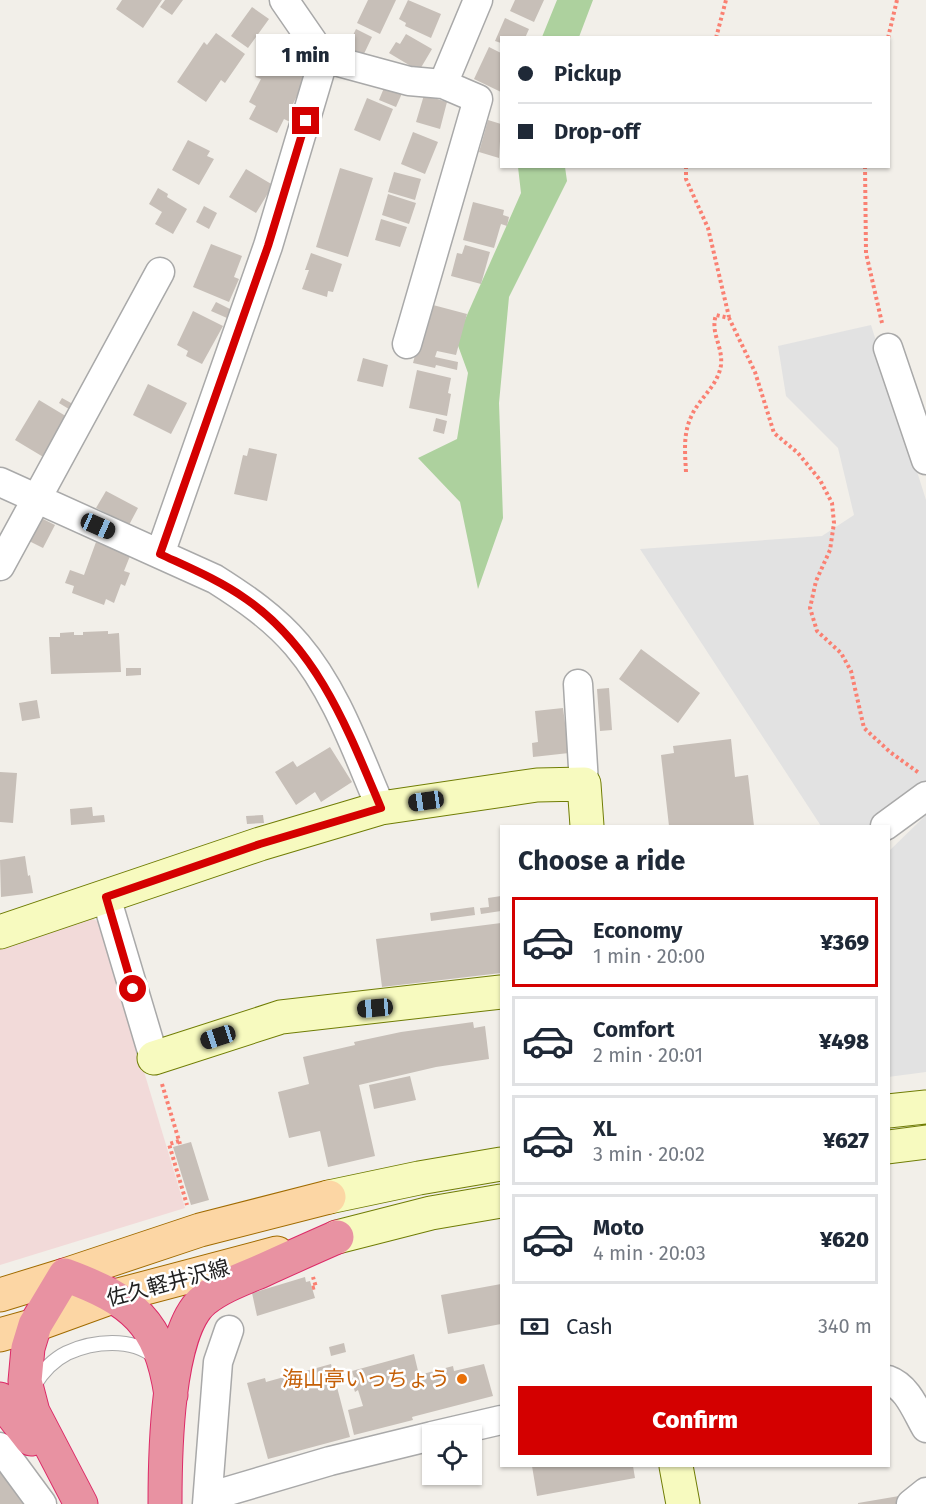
<!DOCTYPE html>
<meta charset="utf-8">
<style>
:root{--surface:#fff;--page:#f6f6f7;--text:#1f2937;--muted:#747a83;--line:#e0e1e3;--accent:#d40000}
body{margin:0;font-family:"Fira Sans","Noto Sans JP",sans-serif;background:var(--page);color:var(--text);height:100vh;display:flex;flex-direction:column;font-size:22px;white-space:nowrap}
*{box-sizing:border-box;margin:0}
p{font-size:20px;color:var(--muted)}
.icon{flex:none;width:33px;height:33px;fill:none;stroke:currentColor;stroke-width:2;stroke-linecap:round;stroke-linejoin:round}
.map{position:relative;flex:1;overflow:hidden}
.sheet{position:absolute;left:500px;top:825px;width:390px;height:642px;display:flex;flex-direction:column;background:var(--surface);border-radius:0px;box-shadow:0 2px 4px #0004}
.sheet>*{flex:none}
.hud{position:absolute;left:500px;top:36px;width:390px;height:132px;border-radius:0px;box-shadow:0 2px 4px #0004;display:grid;align-content:center;height:132px;padding:0 18px;background:var(--surface)}
.tools{position:absolute;left:422px;top:1425px;display:grid;gap:12px}
.tools a{display:grid;place-items:center;width:60px;height:60px;border-radius:0px;background:var(--surface);box-shadow:0 2px 4px #0004;font-size:30px}
.end{position:absolute;width:27px;height:27px;margin:-14px;border:8px solid #d40000;background:#fff;box-shadow:0 0 0 3px #fff}
.from{border-radius:50%}
.bubble{position:absolute;height:42px;border-radius:0px;background:var(--surface);box-shadow:0 2px 4px #0004;font-size:20px;font-weight:800;line-height:42px;text-align:center}
.car{position:absolute;width:18px;height:36px;margin:-18px -9px;border-radius:8px;box-shadow:0 0 4px 2px #0007;background:linear-gradient(#222 24%,#8ab4d8 0 40%,#222 0 76%,#8ab4d8 0 86%,#222 0)}
.hud b{display:flex;align-items:center;gap:21px;height:57px;font-size:22px}
.hud b+b{border-top:2px solid var(--line)}
.hud i{width:15px;height:15px;background:var(--text)}
ul{padding:0;list-style:none}
li{display:flex;align-items:center;gap:18px;height:90px;margin:0 12px 9px;padding:0 6px;border:3px solid var(--line);border-radius:0px}
li div{flex:1}
li b{display:block;font-size:22px}
li em{font-style:normal;font-weight:800}
li.current{border-color:var(--accent)}
li>.icon{width:54px;height:54px;stroke-width:1.5}
h2{padding:0 18px;font-size:27px;line-height:72px}
.pay{display:flex;align-items:center;gap:15px;height:66px;padding:0 18px;font-size:22px}
.pay p{margin-inline-start:auto}
.primary-button{display:flex;gap:12px;margin-top:auto;padding:12px 18px}
.primary-button a{flex:1;height:69px;border-radius:0px;background:var(--accent);color:#fff;font-size:24px;font-weight:800;line-height:69px;text-align:center}
.map>svg:first-child{display:block}
</style>
<div class="map">
<svg width="926" height="1504" viewBox="0 0 926 1504">
<rect width="100%" height="100%" fill="#f2efe9"/>
<!-- commercial -->
<path fill="#f2dad9" d="M85,915L99,922L185,1208L0,1265V944Z"/>
<!-- forest -->
<path fill="#add19e" d="M557,0H593L579,37H542Z
M518,167H565L567,181L509,297L499,403L503,518L478,589L460,502L418,458L457,439L468,373L456,340L521,193Z"/>
<!-- parking -->
<path fill="#e2e2e2" d="M871,325L926,500V784L873,826H821L640,549L822,536L854,515L838,448L786,396L778,346Z
M926,815V1072L888,1077V852Z"/>
<!-- building -->
<path fill="#c7bfb8" d="M122,0H162L143,28L116,9Z
M165,0H183L172,15L160,7Z
M368,0H396L380,34L357,23Z
M408,0L441,14L431,38L405,26L406,23L399,19Z
M515,0H544L534,22L510,11Z
M252,7L269,19L248,48L231,36Z
M505,18L529,29L525,38H501V43L495,41Z
M356,29L372,37L362,58L346,50Z
M216,33L245,54L225,83L221,80L206,102L177,82L204,42L207,45Z
M406,34L432,49L419,71L389,53L396,42L400,44Z
M489,47L501,53V92L474,79Z
M281,55L310,70L293,104L300,107L292,123L284,119L277,133L249,119L256,106L249,102L261,79L255,77L263,59L276,65Z
M386,83L403,91L396,107L379,100Z
M424,95L447,102L440,129L416,122Z
M367,98L393,109L380,141L354,130Z
M488,120L501,124L499,158L479,152Z
M413,132L438,142L425,174L401,164Z
M188,140L210,151L207,156L214,159L199,185L172,170Z
M340,168L373,178L348,257L316,247Z
M246,169L273,185L256,213L229,197Z
M394,172L421,179L415,200L388,192Z
M158,188L168,194L167,197L187,209L173,234L155,224L162,212L149,204Z
M388,194L416,203L409,224L382,215Z
M473,202L504,210L503,215L509,217L507,226L501,224L494,248L463,240Z
M204,206L217,213L209,229L196,222Z
M381,219L407,227L400,247L375,240Z
M211,244L242,256L234,277L239,279L229,302L193,287Z
M465,245L490,252L481,284L451,276L457,253L462,254Z
M311,253L342,264L333,292L328,291L327,297L302,289L309,270H305Z
M216,302L232,310L227,318L211,311Z
M433,305L467,314L456,355L437,351L435,357L458,362L457,370L436,365L435,368L413,363L419,340L423,341Z
M193,311L223,326L202,364L186,356L188,351L177,345Z
M363,358L388,365L383,387L357,381Z
M417,370L451,378L448,393L451,394L447,416L409,408Z
M148,384L187,403L171,434L133,415Z
M62,398L80,408L77,414L59,403Z
M39,400L69,418L45,458L15,440Z
M436,418L447,421L444,434L433,431Z
M249,448L277,454L267,501L234,494L243,455L247,456Z
M106,491L138,508L129,525L96,508Z
M39,517L55,525L43,548L27,540Z
M96,542L130,556L124,571L130,573L125,586L121,584L114,603L106,599L104,605L72,593L74,586L65,583L70,570L84,575Z
M108,631V634L119,633L121,672L51,674L49,637H60V633L74,632V635H83V632Z
M641,649L700,693L678,723L619,679Z
M126,668H141V675L126,676Z
M609,688L612,730L600,731L597,689Z
M37,700L40,718L22,721L19,703Z
M563,708L569,753L533,757L532,743L538,742L535,711Z
M731,739L735,777L748,775L754,826H669L661,755L674,753L673,746Z
M330,747L352,782L321,802L315,792L296,805L275,772L293,761L297,767Z
M0,772L17,773L13,823L0,822Z
M92,807L93,816L104,815L105,822L71,825L70,809Z
M263,815L264,823L247,824L246,816Z
M25,856L28,876L30,875L33,893L1,897L0,860Z
M501,896V911L481,914L480,908L489,907L488,898Z
M474,907L475,915L431,921L430,913Z
M501,923V973L382,987L376,939Z
M473,1022L474,1028L485,1026L489,1059L436,1067L359,1085L375,1156L328,1167L320,1131L289,1138L278,1092L309,1084L303,1057L355,1045L354,1042L401,1032Z
M410,1076L416,1100L374,1109L369,1085Z
M191,1142L209,1200L191,1205L173,1147Z
M305,1277L306,1282L310,1281L315,1298L257,1316L252,1293Z
M501,1284V1324L448,1334L441,1295Z
M344,1343L346,1352L331,1356L329,1347Z
M414,1354L419,1375L453,1366L454,1371L484,1364L493,1396L412,1417L413,1420L354,1435L348,1410L363,1406L358,1390L355,1392L351,1379L354,1378L352,1371Z
M331,1364L350,1437L268,1459L247,1383L265,1378L266,1382Z
M532,1466H633L635,1478L537,1496Z
M0,1467L26,1504H0Z
M905,1495L896,1504H858V1503Z"/>
<g fill="none" stroke-linecap="round" stroke-linejoin="round">
<defs>
<path id="lane" d="M34,1385C42,1372 53,1360 67,1353C93,1341 132,1337 155,1357"/>
<path id="street" d="M324,58L409,81L443,84L478,99L407,344
M443,84L478,0
M888,348L926,460
M0,482L215,579C245,598 274,618 297,645C337,692 357,753 381,808
M160,554L268,246L324,58L284,0
M0,566L160,272
M578,684L584,784
M885,826L926,796
M106,897L154,1058
M888,1380C908,1387 916,1411 926,1428
M432,1436L501,1420
M0,1447L42,1504
M208,1497L330,1461L432,1436
M207,1504L218,1362L229,1330
M911,1504L926,1492"/>
<path id="secondary" d="M0,932L260,844L381,808L537,785L584,784L587,826
M154,1058L281,1017L501,992
M888,1111L926,1107
M888,1147L926,1142
M329,1197L419,1178L501,1164
M337,1237L431,1213L501,1201
M676,1466L683,1504"/>
<path id="primary" d="M0,1295L65,1275L200,1230L329,1197
M0,1335L35,1325L115,1296L277,1253"/>
<path id="highway" d="M0,1399L31,1439
M81,1504L33,1412L25,1381L28,1348L35,1325L65,1275C133,1300 160,1322 171,1395
M165,1504C165,1457 166,1331 204,1300C220,1287 242,1279 261,1271C287,1259 312,1248 337,1237"/>
</defs>
<!-- lane casing -->
<use href="#lane" stroke="#a9a9a9" stroke-width="16"/>
<!-- street casing -->
<use href="#street" stroke="#a9a9a9" stroke-width="31"/>
<!-- secondary casing -->
<use href="#secondary" stroke="#707d05" stroke-width="35"/>
<!-- primary casing -->
<use href="#primary" stroke="#a06b00" stroke-width="35"/>
<!-- highway casing -->
<use href="#highway" stroke="#dc2a67" stroke-width="35"/>
<!-- path -->
<path stroke="#fa8072" stroke-width="4" stroke-dasharray="3 3" stroke-linecap="butt" d="M716,38L726,0
M888,38L897,0
M686,166V179L708,228L729,317
M865,166L866,253L882,323
M686,472C685,453 683,434 691,417C699,398 718,386 721,365C723,346 710,333 716,315L729,318L755,372L774,433L798,453L820,480L832,503L834,523L830,550L816,581L810,608L817,631L841,653L851,671L864,728L890,752L919,773
M162,1084L180,1144
M179,1141L169,1144L187,1205
M312,1288L316,1287L313,1277"/>
<!-- lane -->
<use href="#lane" stroke="#fff" stroke-width="14"/>
<!-- street -->
<use href="#street" stroke="#fff" stroke-width="28"/>
<!-- secondary -->
<use href="#secondary" stroke="#f7fabf" stroke-width="33"/>
<!-- primary -->
<use href="#primary" stroke="#fcd6a4" stroke-width="33"/>
<!-- highway -->
<use href="#highway" stroke="#e892a2" stroke-width="33"/>
</g>
<g fill="none" stroke-linecap="round" stroke-linejoin="round">
<!-- route -->
<path stroke="#d40000" stroke-width="8" d="M133,989L106,897L260,844L381,808C348,730 318,649 246,599C219,580 190,568 160,554L268,246L306,121"/>
</g>
<!-- markers -->
<circle fill="#e8710a" stroke="#fff" stroke-width="2" cx="462" cy="1379" r="6"/>
<g text-anchor="middle" dominant-baseline="central" stroke-width="5" stroke-linejoin="round" paint-order="stroke">
<!-- street labels -->
<g font-size="21" fill="#222" stroke="#fff">
<text transform="translate(168 1283) rotate(-15)">佐久軽井沢線</text>
</g>
<!-- food labels -->
<g font-size="21" fill="#c56008" stroke="#fff" text-anchor="end">
<text x="450" y="1379">海山亭いっちょう</text>
</g>
</g>
</svg>
<div class="tools">
<a><svg class="icon" aria-label="locate" viewBox="0 0 24 24"><circle cx="12" cy="12" r="6"/><path d="M12 2v4M12 18v4M2 12h4M18 12h4"/></svg></a>
</div>
<i class="end from" style="left:133px;top:989px"></i>
<i class="end" style="left:306px;top:121px"></i>
<div class="bubble" style="left:256px;top:34px;width:99px">1 min</div>
<i class="car" style="left:98px;top:526px;rotate:114deg"></i>
<i class="car" style="left:426px;top:801px;rotate:262deg"></i>
<i class="car" style="left:375px;top:1008px;rotate:265deg"></i>
<i class="car" style="left:218px;top:1037px;rotate:252deg"></i>
<div class="hud">
<b><i class="from"></i>Pickup</b>
<b><i></i>Drop-off</b>
</div>
<section class="sheet">
<h2>Choose a ride</h2>
<ul>
<li class="current"><svg class="icon" aria-label="car" viewBox="0 0 24 24"><path d="M5 17H2v-5l4-1 3-4h7l3 4 3 1v5h-3M9 17h6M6 11h13"/><circle cx="7" cy="17" r="2"/><circle cx="17" cy="17" r="2"/></svg><div><b>Economy</b><p>1 min · 20:00</p></div><em>¥369</em></li>
<li><svg class="icon" aria-label="car" viewBox="0 0 24 24"><path d="M5 17H2v-5l4-1 3-4h7l3 4 3 1v5h-3M9 17h6M6 11h13"/><circle cx="7" cy="17" r="2"/><circle cx="17" cy="17" r="2"/></svg><div><b>Comfort</b><p>2 min · 20:01</p></div><em>¥498</em></li>
<li><svg class="icon" aria-label="car" viewBox="0 0 24 24"><path d="M5 17H2v-5l4-1 3-4h7l3 4 3 1v5h-3M9 17h6M6 11h13"/><circle cx="7" cy="17" r="2"/><circle cx="17" cy="17" r="2"/></svg><div><b>XL</b><p>3 min · 20:02</p></div><em>¥627</em></li>
<li><svg class="icon" aria-label="car" viewBox="0 0 24 24"><path d="M5 17H2v-5l4-1 3-4h7l3 4 3 1v5h-3M9 17h6M6 11h13"/><circle cx="7" cy="17" r="2"/><circle cx="17" cy="17" r="2"/></svg><div><b>Moto</b><p>4 min · 20:03</p></div><em>¥620</em></li>
</ul>
<div class="pay"><svg class="icon" aria-label="cash" viewBox="0 0 24 24"><path d="M3 7h18v10H3z"/><circle cx="12" cy="12" r="2"/></svg>Cash<p>340 m</p></div>
<div class="primary-button"><a>Confirm</a></div>
</section>
</div>
